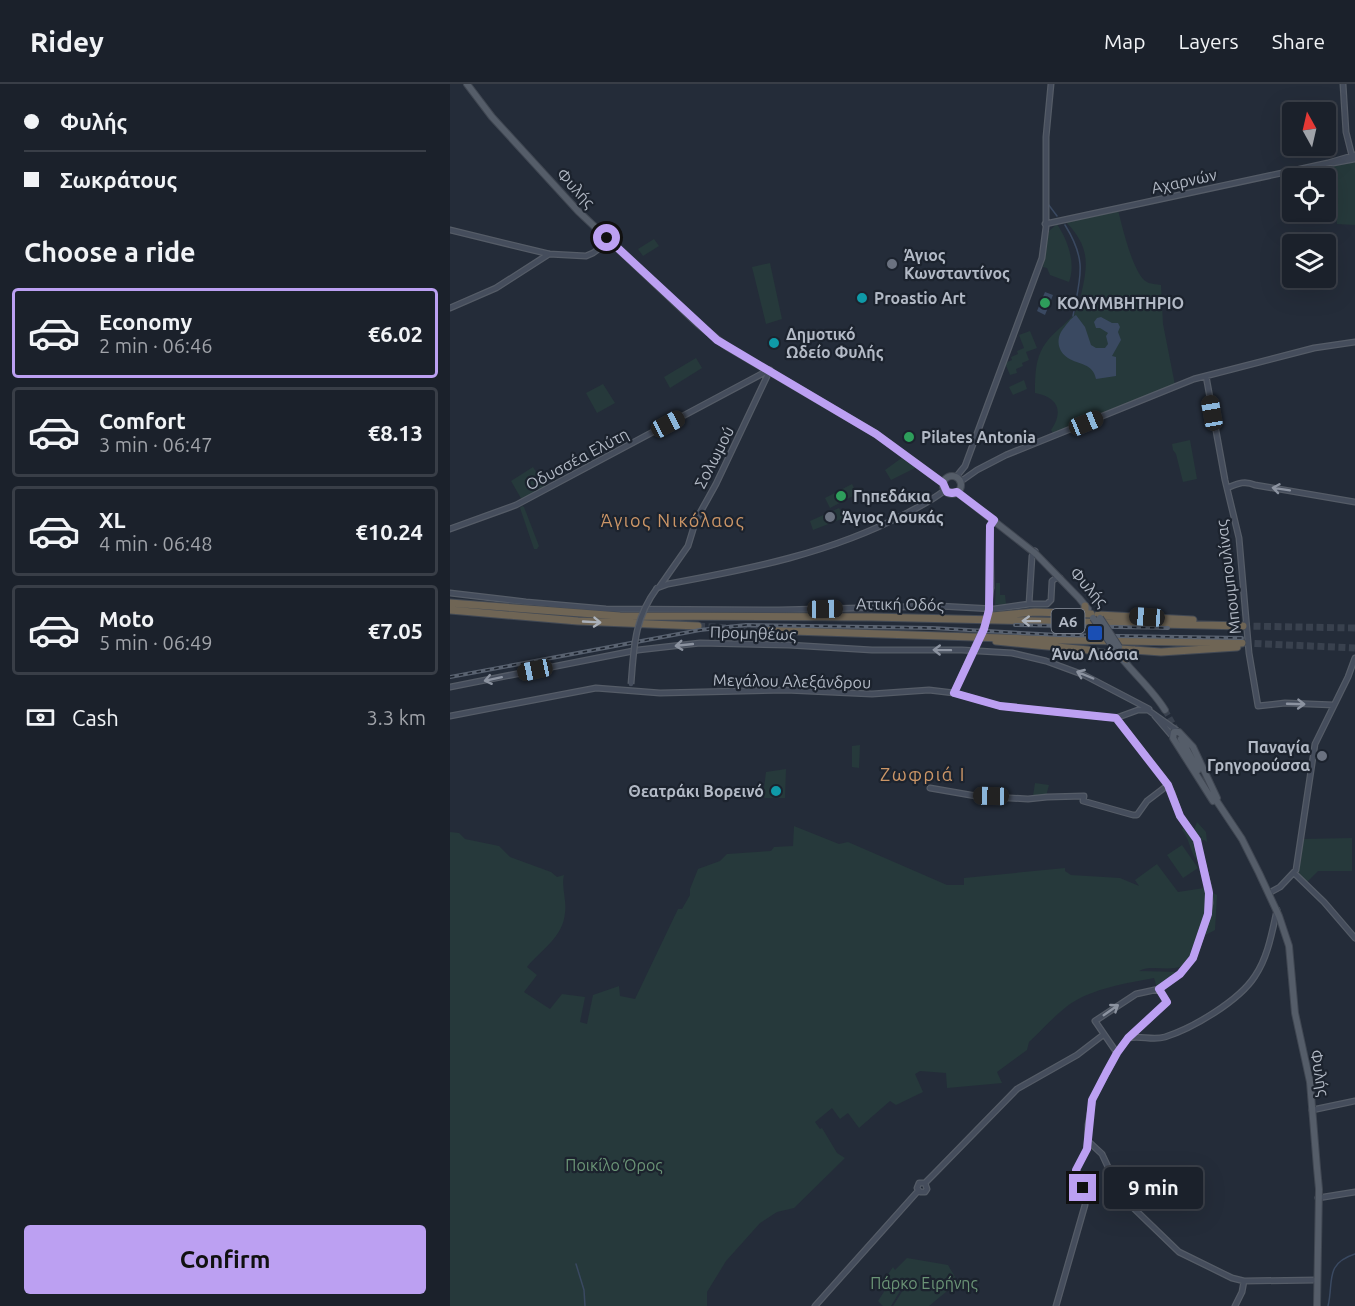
<!DOCTYPE html>
<meta charset="utf-8">
<style>
:root{--surface:#1b212b;--page:#242933;--text:#f1f3f6;--muted:#a0a3a9;--line:#393e47;--accent:#bca0f2}
body{margin:0;font-family:Ubuntu,sans-serif;background:var(--page);color:var(--text);height:100vh;display:flex;flex-direction:column;font-size:22px;white-space:nowrap}
*{box-sizing:border-box;margin:0}
p{font-size:20px;color:var(--muted)}
.icon{flex:none;width:33px;height:33px;fill:none;stroke:currentColor;stroke-width:2;stroke-linecap:round;stroke-linejoin:round}
.map{position:relative;flex:1;overflow:hidden}
.sheet{display:flex;flex-direction:column;background:var(--surface);width:450px}
.sheet>*{flex:none}
.hud{display:grid;align-content:center;height:132px;padding:0 24px;background:var(--surface)}
.needle{width:39px;rotate:352deg}
.buttons{position:absolute;left:832px;top:18px;display:grid;gap:12px}
.buttons a{display:grid;place-items:center;width:54px;height:54px;border-radius:6px;background:var(--surface);box-shadow:0 6px 24px #0002,0 0 0 2px var(--line);font-size:30px}
.end{position:absolute;width:27px;height:27px;margin:-14px;border:8px solid #bca0f2;background:#111;box-shadow:0 0 0 3px #111}
.from{border-radius:50%}
.bubble{position:absolute;height:42px;border-radius:6px;background:var(--surface);box-shadow:0 6px 24px #0002,0 0 0 2px var(--line);font-size:20px;font-weight:700;line-height:42px;text-align:center}
.car{position:absolute;width:18px;height:36px;margin:-18px -9px;border-radius:8px;box-shadow:0 0 4px 2px #0007;background:linear-gradient(#222 24%,#8ab4d8 0 40%,#222 0 76%,#8ab4d8 0 86%,#222 0)}
.hud b{display:flex;align-items:center;gap:21px;height:57px;font-size:22px}
.hud b+b{border-top:2px solid var(--line)}
.hud i{width:15px;height:15px;background:var(--text)}
ul{padding:0;list-style:none}
li{display:flex;align-items:center;gap:18px;height:90px;margin:0 12px 9px;padding:0 12px;border:3px solid var(--line);border-radius:6px}
li div{flex:1}
li b{display:block;font-size:22px}
li em{font-style:normal;font-weight:700}
li.selected{border-color:var(--accent)}
li>.icon{width:54px;height:54px;stroke-width:1.5}
h2{padding:0 24px;font-size:27px;line-height:72px}
.pay{display:flex;align-items:center;gap:15px;height:66px;padding:0 24px;font-size:22px}
.pay p{margin-inline-start:auto}
.primary-button{display:flex;gap:12px;margin-top:auto;padding:12px 24px}
.primary-button a{flex:1;height:69px;border-radius:6px;background:var(--accent);color:#111;font-size:24px;font-weight:700;line-height:69px;text-align:center}
header{display:flex;align-items:center;gap:36px;box-sizing:border-box;height:84px;padding:0 30px;background:var(--surface);border-bottom:2px solid var(--line)}
header strong{font-size:28px}
nav{display:flex;gap:33px;margin-inline-start:auto;font-size:21px}
main{display:flex;flex:1;min-height:0}
.map>svg:first-child{display:block}
</style>
<header>
<strong>Ridey</strong>
<nav><a>Map</a><a>Layers</a><a>Share</a></nav>
</header>
<main>
<section class="sheet">
<div class="hud">
<b><i class="from"></i>Φυλής</b>
<b><i></i>Σωκράτους</b>
</div>
<h2>Choose a ride</h2>
<ul>
<li class="selected"><svg class="icon" aria-label="car" viewBox="0 0 24 24"><path d="M5 17H2v-5l4-1 3-4h7l3 4 3 1v5h-3M9 17h6M6 11h13"/><circle cx="7" cy="17" r="2"/><circle cx="17" cy="17" r="2"/></svg><div><b>Economy</b><p>2 min · 06:46</p></div><em>€6.02</em></li>
<li><svg class="icon" aria-label="car" viewBox="0 0 24 24"><path d="M5 17H2v-5l4-1 3-4h7l3 4 3 1v5h-3M9 17h6M6 11h13"/><circle cx="7" cy="17" r="2"/><circle cx="17" cy="17" r="2"/></svg><div><b>Comfort</b><p>3 min · 06:47</p></div><em>€8.13</em></li>
<li><svg class="icon" aria-label="car" viewBox="0 0 24 24"><path d="M5 17H2v-5l4-1 3-4h7l3 4 3 1v5h-3M9 17h6M6 11h13"/><circle cx="7" cy="17" r="2"/><circle cx="17" cy="17" r="2"/></svg><div><b>XL</b><p>4 min · 06:48</p></div><em>€10.24</em></li>
<li><svg class="icon" aria-label="car" viewBox="0 0 24 24"><path d="M5 17H2v-5l4-1 3-4h7l3 4 3 1v5h-3M9 17h6M6 11h13"/><circle cx="7" cy="17" r="2"/><circle cx="17" cy="17" r="2"/></svg><div><b>Moto</b><p>5 min · 06:49</p></div><em>€7.05</em></li>
</ul>
<div class="pay"><svg class="icon" aria-label="cash" viewBox="0 0 24 24"><path d="M3 7h18v10H3z"/><circle cx="12" cy="12" r="2"/></svg>Cash<p>3.3 km</p></div>
<div class="primary-button"><a>Confirm</a></div>
</section>
<div class="map">
<svg width="905" height="1222" viewBox="0 0 905 1222">
<rect width="100%" height="100%" fill="#242c39"/>
<!-- green -->
<path fill="#26393b" d="M905,78V141L887,140L883,104H876V94H866L863,83L886,82Z
M668,126C672,141 683,191 697,198C700,200 707,200 711,201L713,240L725,301L603,349L601,346C614,327 608,313 585,309C585,297 585,283 589,272C598,248 617,243 627,225C631,218 631,209 633,202C639,174 636,159 616,138Z
M607,140C618,157 626,179 619,198L600,191L597,184L593,183L599,147Z
M204,155L209,162L193,172L188,165Z
M320,179L332,235L316,240L302,183Z
M580,247L587,264L576,268L579,276L572,279L573,282L566,285L567,289L560,291L555,279L562,276L561,273L568,270L567,267L574,264L569,251Z
M246,274L252,284L220,304L214,293Z
M574,296L577,305L563,311L559,303Z
M153,300L165,319L147,329L136,309Z
M740,356L747,395L733,398L726,370L723,366L722,360Z
M453,373L467,383L441,396L435,386Z
M83,383L96,403L72,416L61,397Z
M402,400L407,410L380,424L375,414Z
M72,422L74,423L89,462L87,465H84L70,424Z
M389,424L394,434L363,446L360,437Z
M546,499H550V511H555L556,520L545,521Z
M410,661L409,684L402,683V662Z
M336,685L335,714H315L313,712L316,688Z
M585,699L599,701L596,712H583Z
M747,738L756,748L757,758L754,756L749,757L747,755L752,753L743,749Z
M344,742L389,760L398,758L497,801H514V794L615,784V787L621,791L670,794L689,802L685,796L707,780L728,808L754,804L767,811L765,846L748,855C746,861 744,869 741,875C730,892 703,879 689,887L730,888L707,904L704,894C677,899 644,904 620,920C605,931 592,946 579,958L577,966L547,988L552,999L497,1004L496,989L470,987L465,990L473,1008L446,1021L440,1017L409,1044L398,1029L390,1035L382,1024L365,1038L370,1045L372,1044L387,1069L395,1074L344,1124L327,1128L310,1139L276,1177L257,1208V1222H0V748L9,749L15,755L49,762L60,773L101,788L107,793L114,791C111,803 117,816 115,829C113,853 91,866 77,883L87,891L74,908L100,925L112,910L135,913L130,938L137,940L143,911L169,902L170,912L185,915L228,825H232L240,811V805L248,785L270,777L277,770L321,767L324,763L343,762Z
M733,744C747,750 748,767 752,780C739,772 742,758 732,746Z
M902,754V787H868L856,799C842,788 851,770 853,755Z
M732,761L748,784L733,794L717,771Z
M457,1174L498,1181L508,1198L479,1222H443L453,1206L440,1197L435,1202L432,1199L443,1183L445,1186Z
M439,1200L450,1207L441,1222H433L428,1217Z"/>
<!-- water -->
<path fill="#3a4961" d="M595,208L603,211L595,231L587,227Z
M626,231L635,243L641,261L646,264H655L658,260L656,252L658,249L650,244H646L644,238L647,234L651,233L662,239H668L670,243L668,248L671,256L662,272L666,273V292L646,295C643,279 629,281 618,274C607,267 606,254 613,245C617,240 620,235 626,231Z"/>
<g fill="none" stroke-linecap="round" stroke-linejoin="round">
<!-- stream -->
<path stroke="#3a4961" stroke-width="1.5" d="M598,120L607,132
M615,141C638,178 630,193 623,232
M126,1180L134,1206L135,1222
M878,1222C884,1198 874,1180 905,1170"/>
<!-- primary-tunnel -->
<path stroke="#39414e" stroke-width="6" stroke-dasharray="6 3" stroke-linecap="butt" d="M715,626L727,647"/>
<!-- highway-tunnel -->
<path stroke="#39414e" stroke-width="7" stroke-dasharray="7 3.5" stroke-linecap="butt" d="M248,542L312,546
M793,542L905,544
M794,559L905,564"/>
<defs>
<path id="secondary" d="M893,0L896,48L902,72
M883,79L905,75
M595,140L878,79L905,71
M0,146L99,170L136,172L143,169L160,157
M0,224L46,204L99,170
M756,292L775,396L789,454L799,569L808,622L835,619L884,621
M506,393L515,382L592,174L596,143V53L601,0
M510,398L527,386L556,371L744,295L864,264L905,258
M777,404C787,400 794,396 805,401L905,418
M0,445L66,421L319,286
M210,502L238,462L246,436L266,400L320,286
M541,503L540,442L544,436
M207,504L218,500C300,485 381,469 455,430C469,423 483,416 495,406
M0,509L76,518L156,525L329,526L489,522L544,525L579,520H597L601,516L602,497L606,494H610
M579,520L582,472L585,467
M0,603L188,566L250,559L339,561L422,566H512L562,569L596,577L634,591L699,625
M504,609L519,576
M0,632L146,604L210,609L336,606L422,610L479,606L504,609L550,622L666,634L688,626H698L729,648
M705,632L723,653
M666,634L714,695L722,709L730,732L746,754L759,805L760,819L757,834L743,874L730,890L709,905L686,910L645,937L667,969
M480,704L526,712L578,715L597,713L634,712L633,717L683,731H687L697,717L718,701
M844,789L874,818L905,854
M819,809L830,803L846,786L865,660L898,593L905,574
M680,953L717,918L709,905
M862,1026L905,1017
M638,1057L652,1070L672,1113L729,1168L782,1194L794,1197L867,1196
M475,1099L477,1105L475,1108H470L467,1104L469,1099H475L484,1090L567,1005L627,971L653,951
M868,1114L905,1108
M365,1222L468,1107
M606,1222L635,1121V1110L626,1086L637,1065L638,1041L643,1014L667,969L678,954C691,951 702,957 715,953C743,944 789,917 805,892C818,873 822,848 827,826
M785,1222L792,1208L794,1197"/>
<path id="primary" d="M17,0L42,33L128,127L248,240L276,262L426,350L493,399
M493 401a9 9 0 1 1 18 0a9 9 0 1 1-18 0Z
M507,408L586,470L629,514L638,525
M663,563C679,586 701,603 715,626
M638,566L661,570L669,573
M731,655L748,686
M764,713L792,755L809,789L829,832L839,862L845,929L860,998L867,1084L869,1105L867,1222
M763,717L723,654L724,648H729L743,663L767,714"/>
<path id="highway" d="M0,519L170,532L421,533L793,542
M0,526L128,537L248,542
M629,530L635,527V522
M648,531L743,536
M542,532L585,528L641,530
M312,546L613,556L792,559
M546,557L638,566
M670,565L711,568L787,563
M676,575L678,570L684,566"/>
</defs>
<!-- secondary casing -->
<use href="#secondary" stroke="#555c67" stroke-width="7"/>
<!-- primary casing -->
<use href="#primary" stroke="#404752" stroke-width="8"/>
<!-- highway casing -->
<use href="#highway" stroke="#424954" stroke-width="9"/>
<!-- secondary -->
<use href="#secondary" stroke="#454d5c" stroke-width="4.5"/>
<!-- primary -->
<use href="#primary" stroke="#555d69" stroke-width="6"/>
<!-- highway -->
<use href="#highway" stroke="#6f6555" stroke-width="7"/>
<defs>
<path id="rail" d="M565,541L718,544
M0,593L250,546L296,541L482,544L609,551L792,554"/>
</defs>
<!-- rail casing -->
<use href="#rail" stroke="#596270" stroke-width="4"/>
<!-- rail -->
<use href="#rail" stroke="#1c232e" stroke-width="1.5" stroke-dasharray="4.5" stroke-linecap="butt"/>
<defs>
<path id="secondary-bridge" d="M519,576L537,536L541,503
M181,600C184,563 184,535 207,504"/>
<path id="primary-bridge" d="M643,534L663,563
M650,534L669,563"/>
</defs>
<!-- secondary-bridge casing -->
<use href="#secondary-bridge" stroke="#555c67" stroke-width="7" stroke-linecap="butt"/>
<!-- primary-bridge casing -->
<use href="#primary-bridge" stroke="#404752" stroke-width="8" stroke-linecap="butt"/>
<!-- secondary-bridge -->
<use href="#secondary-bridge" stroke="#454d5c" stroke-width="4.5"/>
<!-- primary-bridge -->
<use href="#primary-bridge" stroke="#555d69" stroke-width="6"/>
</g>
<!-- one-way arrows -->
<defs><path id="oneway-shaft" d="M-6 0H5M1.5-3L5.5 0L1.5 3" fill="none" stroke-width="1.6" stroke-linecap="round" stroke-linejoin="round" transform="scale(1.5)"/></defs>
<g stroke="#8c93a0">
<use href="#oneway-shaft" transform="translate(831 405) rotate(-171)"/>
<use href="#oneway-shaft" transform="translate(234 561) rotate(174)"/>
<use href="#oneway-shaft" transform="translate(492 566) rotate(-179)"/>
<use href="#oneway-shaft" transform="translate(635 591) rotate(-157)"/>
<use href="#oneway-shaft" transform="translate(43 595) rotate(168)"/>
<use href="#oneway-shaft" transform="translate(846 620) rotate(2)"/>
<use href="#oneway-shaft" transform="translate(661 926) rotate(-35)"/>
</g>
<g stroke="#abb1ba">
<use href="#oneway-shaft" transform="translate(581 537) rotate(-179)"/>
<use href="#oneway-shaft" transform="translate(142 538) rotate(3)"/>
</g>
<g fill="none" stroke-linecap="round" stroke-linejoin="round">
<!-- route -->
<path stroke="#bca0f2" stroke-width="8" d="M157,154L267,256L426,350L493,399L497,408L502,409L507,408L544,436L540,442L539,526L534,545L504,609L550,622L666,634L718,701L730,732L747,756L759,809L758,830L743,874L730,890L709,905L717,918L678,954L667,969L656,989L642,1016L637,1065L626,1086L633,1104"/>
</g>
<!-- markers -->
<g fill="#6b7280" stroke="#1c232e" stroke-width="2">
<circle cx="442" cy="180" r="6"/>
<circle cx="380" cy="433" r="6"/>
<circle cx="872" cy="672" r="6"/>
</g>
<g fill="#0f9aa8" stroke="#1c232e" stroke-width="2">
<circle cx="412" cy="214" r="6"/>
<circle cx="324" cy="259" r="6"/>
<circle cx="326" cy="707" r="6"/>
</g>
<g fill="#2e9e5b" stroke="#1c232e" stroke-width="2">
<circle cx="595" cy="219" r="6"/>
<circle cx="459" cy="353" r="6"/>
<circle cx="391" cy="412" r="6"/>
</g>
<rect fill="#1a4fb4" stroke="#1c232e" stroke-width="2" x="637" y="541" width="16" height="16" rx="3"/>
<g text-anchor="middle" dominant-baseline="central" stroke-width="4.5" stroke-linejoin="round" paint-order="stroke">
<!-- shield labels -->
<rect fill="#1c232e" stroke="#858c98" stroke-width="1.5" x="601.5" y="525" width="33" height="24" rx="4.5"/>
<g font-size="15" font-weight="bold" fill="#b2b9c5">
<text x="618" y="537">Α6</text>
</g>
<!-- street labels -->
<g font-size="16" fill="#b2b9c5" stroke="#1c232e">
<text transform="translate(734 97) rotate(-12)">Αχαρνών</text>
<text transform="translate(126 104) rotate(47)">Φυλής</text>
<text transform="translate(264 373) rotate(-63)">Σολωμού</text>
<text transform="translate(127 375) rotate(-28)">Οδυσσέα Ελύτη</text>
<text transform="translate(778 493) rotate(-97)">Μπουμπουλίνας</text>
<text transform="translate(639 503) rotate(48)">Φυλής</text>
<text transform="translate(450 520) rotate(1)">Αττική Οδός</text>
<text transform="translate(303 549) rotate(2)">Προμηθέως</text>
<text transform="translate(342 597) rotate(1)">Μεγάλου Αλεξάνδρου</text>
<text transform="translate(870 989) rotate(80)">Φυλής</text>
</g>
<!-- poi labels -->
<g font-size="16" font-weight="bold" fill="#b2b9c5" stroke="#1c232e" text-anchor="start">
<text x="454" y="171">Άγιος<tspan x="454" dy="18">Κωνσταντίνος</tspan></text>
<text x="424" y="214">Proastio Art</text>
<text x="607" y="219">ΚΟΛΥΜΒΗΤΗΡΙΟ</text>
<text x="336" y="250">Δημοτικό<tspan x="336" dy="18">Ωδείο Φυλής</tspan></text>
<text x="471" y="353">Pilates Antonia</text>
<text x="403" y="412">Γηπεδάκια</text>
<text x="392" y="433">Άγιος Λουκάς</text>
<text x="645" y="570" text-anchor="middle">Άνω Λιόσια</text>
<text x="860" y="663" text-anchor="end">Παναγία<tspan x="860" dy="18">Γρηγορούσσα</tspan></text>
<text x="314" y="707" text-anchor="end">Θεατράκι Βορεινό</text>
</g>
<!-- park labels -->
<g font-size="16" fill="#6b9476" stroke="#1c232e">
<text x="164" y="1081">Ποικίλο Όρος</text>
<text x="474" y="1199">Πάρκο Ειρήνης</text>
</g>
<!-- neighbourhood labels -->
<g font-size="18" letter-spacing="1.5" fill="#cc9667" stroke="#1c232e">
<text x="223" y="436">Άγιος Νικόλαος</text>
<text x="473" y="690">Ζωφριά Ι</text>
</g>
</g>
</svg>
<div class="buttons">
<a><svg class="needle" viewBox="-14 -14 28 28"><path d="M0-13l5 13h-10z" fill="#e53935"/><path d="M0 13l5-13h-10z" fill="#a0a3a9"/></svg></a>
<a><svg class="icon" aria-label="locate" viewBox="0 0 24 24"><circle cx="12" cy="12" r="6"/><path d="M12 2v4M12 18v4M2 12h4M18 12h4"/></svg></a>
<a><svg class="icon" aria-label="layers" viewBox="0 0 24 24"><path d="M12 4l9 5-9 5-9-5zM3 14l9 5 9-5"/></svg></a>
</div>
<i class="end from" style="left:157px;top:154px"></i>
<i class="end" style="left:633px;top:1104px"></i>
<div class="bubble" style="left:654px;top:1083px;width:99px">9 min</div>
<i class="car" style="left:762px;top:329px;rotate:350deg"></i>
<i class="car" style="left:636px;top:339px;rotate:68deg"></i>
<i class="car" style="left:218px;top:340px;rotate:62deg"></i>
<i class="car" style="left:375px;top:525px;rotate:89deg"></i>
<i class="car" style="left:697px;top:533px;rotate:274deg"></i>
<i class="car" style="left:85px;top:586px;rotate:258deg"></i>
<i class="car" style="left:541px;top:712px;rotate:271deg"></i>
</div>
</main>
